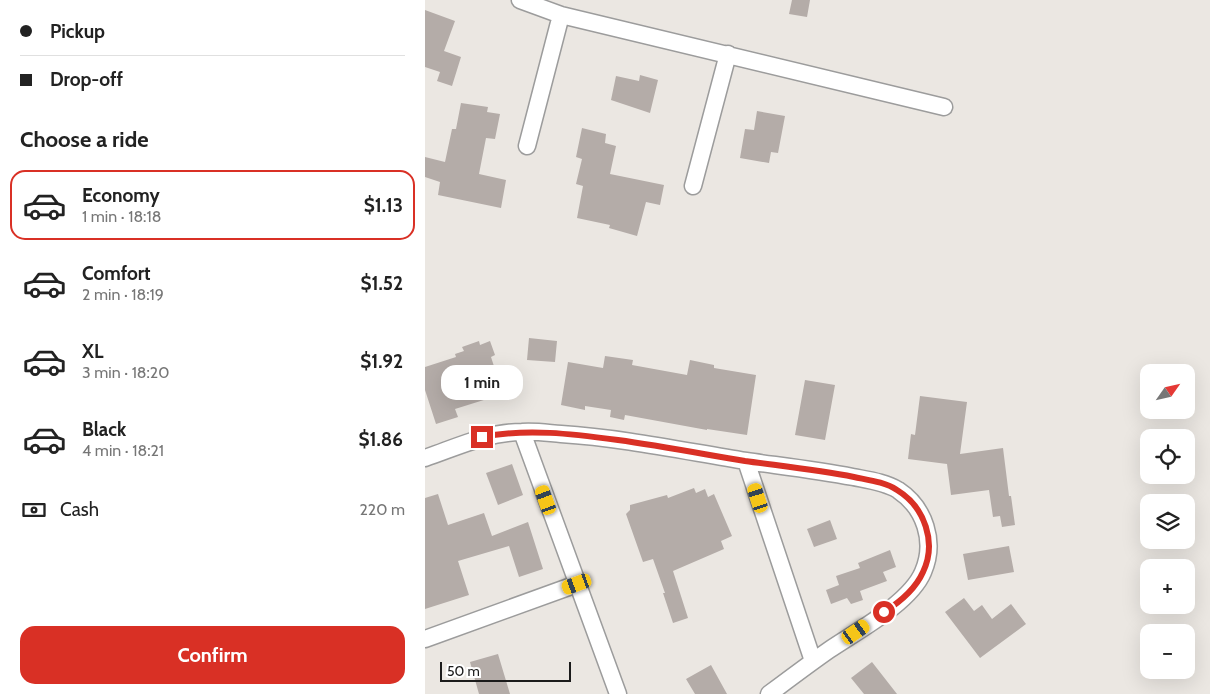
<!DOCTYPE html>
<meta charset="utf-8">
<style>
:root{--surface:#fff;--page:#f2f2f2;--text:#222;--muted:#767676;--line:#e0e0e0;--accent:#d93025}
body{margin:0;font-family:Cabin,sans-serif;background:var(--page);color:var(--text);height:100vh;display:flex;flex-direction:column;font-size:19px;white-space:nowrap}
*{box-sizing:border-box;margin:0}
p{font-size:16px;color:var(--muted)}
.icon{flex:none;width:28px;height:28px;fill:none;stroke:currentColor;stroke-width:2;stroke-linecap:round;stroke-linejoin:round}
.map{position:relative;flex:1;overflow:hidden}
.sheet{display:flex;flex-direction:column;background:var(--surface);width:425px}
.sheet>*{flex:none}
.hud{display:grid;align-content:center;height:110px;padding:0 20px;background:var(--surface)}
.needle{width:32px;rotate:56deg}
.tools{position:absolute;left:715px;top:364px;display:grid;gap:10px}
.tools a{display:grid;place-items:center;width:55px;height:55px;border-radius:10px;background:var(--surface);box-shadow:0 5px 20px #0002;font-size:25px}
.scale{position:absolute;left:15px;bottom:12px;width:131px;box-sizing:border-box;padding-left:5px;border:2px solid #1b1b1b;border-top:0;font-size:14px;line-height:18px;white-space:nowrap;color:#1b1b1b;-webkit-text-stroke:4px #fff;paint-order:stroke}
.end{position:absolute;width:22px;height:22px;margin:-11px;border:6px solid #d93025;background:#fff;box-shadow:0 0 0 2px #fff}
.from{border-radius:50%}
.bubble{position:absolute;height:35px;border-radius:15px;background:var(--surface);box-shadow:0 5px 20px #0002;font-size:16px;font-weight:700;line-height:35px;text-align:center}
.car{position:absolute;width:15px;height:30px;margin:-15px -8px;border-radius:6px;box-shadow:0 0 4px 1px #0007;background:linear-gradient(#f5c518 24%,#345 0 40%,#f5c518 0 76%,#345 0 86%,#f5c518 0)}
.hud b{display:flex;align-items:center;gap:18px;height:48px;font-size:19px}
.hud b+b{border-top:1px solid var(--line)}
.hud i{width:12px;height:12px;background:var(--text)}
ul{padding:0;list-style:none}
li{display:flex;align-items:center;gap:15px;height:70px;margin:0 10px 8px;padding:0 10px;border:2px solid transparent;border-radius:15px}
li div{flex:1}
li b{display:block;font-size:19px}
li em{font-style:normal;font-weight:700}
li.selected{border-color:var(--accent)}
li>.icon{width:45px;height:45px;stroke-width:1.5}
h2{padding:0 20px;font-size:22px;line-height:60px}
.pay{display:flex;align-items:center;gap:12px;height:55px;padding:0 20px;font-size:19px}
.pay p{margin-inline-start:auto}
.cta{display:flex;gap:10px;margin-top:auto;padding:10px 20px}
.cta a{flex:1;height:58px;border-radius:15px;background:var(--accent);color:#fff;font-size:20px;font-weight:700;line-height:58px;text-align:center}
main{display:flex;flex:1;min-height:0}
.map>svg:first-child{display:block}
</style>
<main>
<section class="sheet">
<div class="hud">
<b><i class="from"></i>Pickup</b>
<b><i></i>Drop-off</b>
</div>
<h2>Choose a ride</h2>
<ul>
<li class="selected"><svg class="icon" aria-label="car" viewBox="0 0 24 24"><path d="M5 17H2v-5l4-1 3-4h7l3 4 3 1v5h-3M9 17h6M6 11h13"/><circle cx="7" cy="17" r="2"/><circle cx="17" cy="17" r="2"/></svg><div><b>Economy</b><p>1 min · 18:18</p></div><em>$1.13</em></li>
<li><svg class="icon" aria-label="car" viewBox="0 0 24 24"><path d="M5 17H2v-5l4-1 3-4h7l3 4 3 1v5h-3M9 17h6M6 11h13"/><circle cx="7" cy="17" r="2"/><circle cx="17" cy="17" r="2"/></svg><div><b>Comfort</b><p>2 min · 18:19</p></div><em>$1.52</em></li>
<li><svg class="icon" aria-label="car" viewBox="0 0 24 24"><path d="M5 17H2v-5l4-1 3-4h7l3 4 3 1v5h-3M9 17h6M6 11h13"/><circle cx="7" cy="17" r="2"/><circle cx="17" cy="17" r="2"/></svg><div><b>XL</b><p>3 min · 18:20</p></div><em>$1.92</em></li>
<li><svg class="icon" aria-label="car" viewBox="0 0 24 24"><path d="M5 17H2v-5l4-1 3-4h7l3 4 3 1v5h-3M9 17h6M6 11h13"/><circle cx="7" cy="17" r="2"/><circle cx="17" cy="17" r="2"/></svg><div><b>Black</b><p>4 min · 18:21</p></div><em>$1.86</em></li>
</ul>
<div class="pay"><svg class="icon" aria-label="cash" viewBox="0 0 24 24"><path d="M3 7h18v10H3z"/><circle cx="12" cy="12" r="2"/></svg>Cash<p>220 m</p></div>
<div class="cta"><a>Confirm</a></div>
</section>
<div class="map">
<svg width="785" height="694" viewBox="0 0 785 694">
<rect width="100%" height="100%" fill="#ebe7e2"/>
<!-- building -->
<path fill="#b4aca8" d="M367,0H385L382,17L364,14Z
M0,10L30,21L19,51L36,57L27,86L12,81L15,72L0,67Z
M215,75L233,80L225,113L186,100L191,76L214,81Z
M36,103L63,107L62,112L75,114L70,139L61,138L54,174L81,180L76,208L13,195L15,182L0,177V157L20,162L27,129H31Z
M332,111L360,116L353,153L346,152L344,163L315,158L320,129L329,130Z
M157,128L181,134L180,143L191,146L185,174L239,185L235,205L221,202L212,236L184,228L185,225L152,218L158,186L151,184L157,159L151,157Z
M104,338L132,341L130,362L102,360Z
M54,341L55,345L65,341L70,355L66,357L78,394L30,409L33,417L11,424L0,390V367L31,357L30,354L39,351L37,347Z
M180,356L208,360L207,365L262,375L265,360L289,365V368L331,375L322,435L282,429V430L200,415L199,420L185,417L186,410L160,406V410L136,405L143,362L178,368Z
M380,380L410,385L400,440L370,435Z
M495,396L542,402L535,454L578,448L584,496H586L590,525L577,527L575,516L568,517L564,490L526,495L522,464L483,459L486,434L490,435Z
M87,464L98,495L73,505L61,473Z
M269,488L271,493L280,489L283,497L289,494L307,536L296,541L299,549L248,571L263,618L248,623L238,593H240L228,559L218,562L201,514L205,510V505L242,495L243,498Z
M13,494L23,525L59,513L67,536L103,522L118,569L94,577L84,546L33,561L44,595L0,609V498Z
M405,520L412,539L389,547L382,529Z
M584,546L589,572L543,580L538,554Z
M465,550L471,567L458,572L462,581L435,591L438,600L426,604L422,598L406,604L401,590L414,585L411,576L435,568L433,563Z
M539,598L549,611L557,605L567,619L586,604L601,624L555,658L520,612Z
M73,654L85,694H54L45,662Z
M447,662L472,694H439L426,678Z
M286,665L302,694H270L261,679Z"/>
<g fill="none" stroke-linecap="round" stroke-linejoin="round">
<defs>
<path id="minor" d="M95,0L136,15L519,107
M102,146L136,15
M268,186L303,54
M97,432L193,694
M0,458C32,447 63,432 97,432C110,431 123,433 136,434C198,438 259,451 321,461C356,466 392,470 428,477C443,480 460,482 473,490C500,508 511,542 498,572C485,603 432,631 404,650C384,664 364,679 344,694
M321,461L388,661
M0,639L152,584"/>
</defs>
<!-- minor casing -->
<use href="#minor" stroke="#9c9c9c" stroke-width="19"/>
<!-- minor -->
<use href="#minor" stroke="#fff" stroke-width="16"/>
</g>
<g fill="none" stroke-linecap="round" stroke-linejoin="round">
<!-- route -->
<path stroke="#d93025" stroke-width="6" d="M57,437C102,428 148,434 193,440C236,446 278,454 320,461C356,466 393,470 429,477C443,480 460,482 472,490C500,507 512,543 498,572C490,590 475,602 459,612"/>
</g>
</svg>
<div class="tools">
<a><svg class="needle" viewBox="-14 -14 28 28"><path d="M0-13l5 13h-10z" fill="#e53935"/><path d="M0 13l5-13h-10z" fill="#767676"/></svg></a>
<a><svg class="icon" aria-label="locate" viewBox="0 0 24 24"><circle cx="12" cy="12" r="6"/><path d="M12 2v4M12 18v4M2 12h4M18 12h4"/></svg></a>
<a><svg class="icon" aria-label="layers" viewBox="0 0 24 24"><path d="M12 4l9 5-9 5-9-5zM3 14l9 5 9-5"/></svg></a>
<a>+</a>
<a>−</a>
</div>
<div class="scale">50 m</div>
<i class="end from" style="left:459px;top:612px"></i>
<i class="end" style="left:57px;top:437px"></i>
<div class="bubble" style="left:16px;top:365px;width:82px">1 min</div>
<i class="car" style="left:333px;top:498px;rotate:342deg"></i>
<i class="car" style="left:121px;top:500px;rotate:340deg"></i>
<i class="car" style="left:152px;top:584px;rotate:250deg"></i>
<i class="car" style="left:431px;top:632px;rotate:55deg"></i>
</div>
</main>
